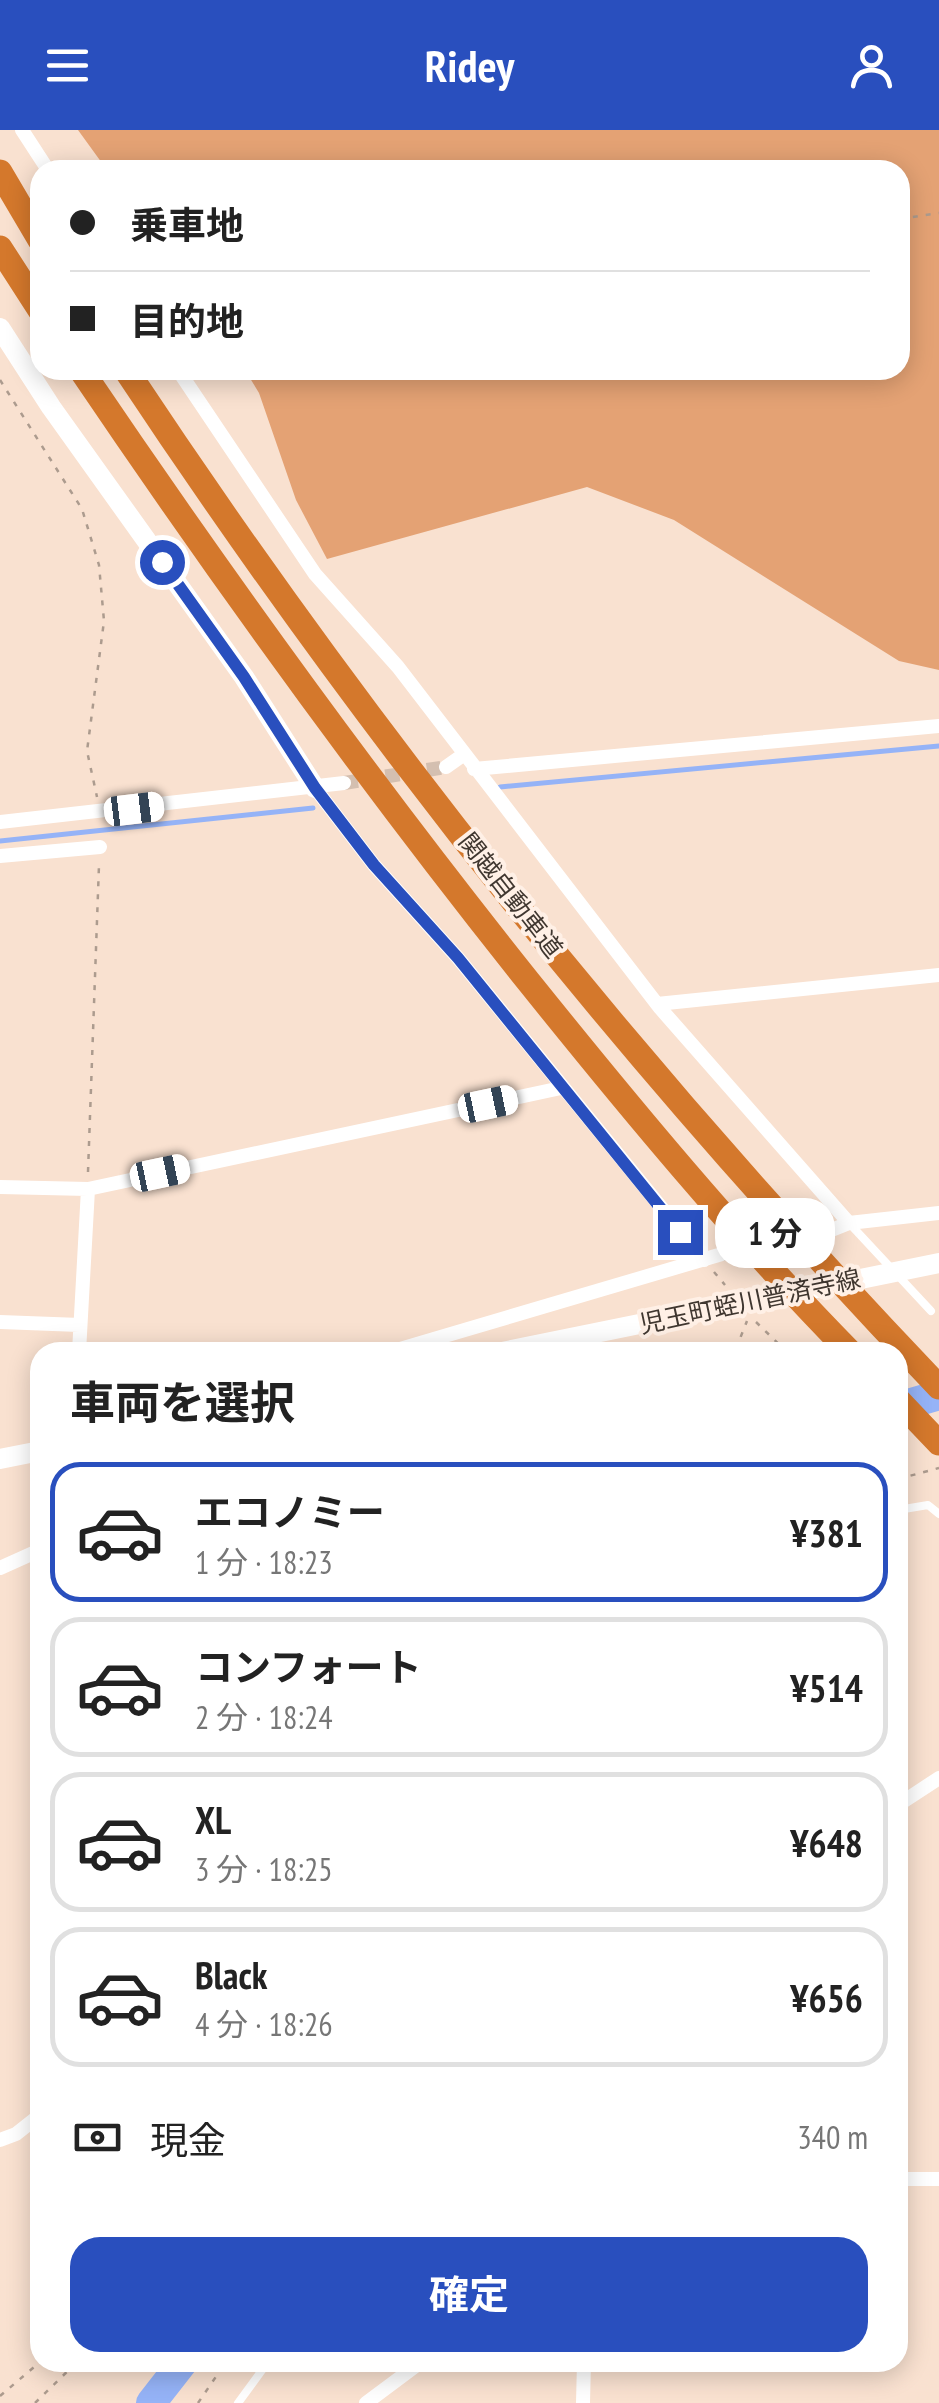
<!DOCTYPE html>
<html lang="ja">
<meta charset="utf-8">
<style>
:root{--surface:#fff;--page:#f2f2f2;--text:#222;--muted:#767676;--line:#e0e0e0;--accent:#294fbe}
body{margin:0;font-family:"PT Sans Narrow","Noto Sans JP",sans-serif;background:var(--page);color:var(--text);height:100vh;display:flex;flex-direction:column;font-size:38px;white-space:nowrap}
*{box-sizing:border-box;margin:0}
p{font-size:32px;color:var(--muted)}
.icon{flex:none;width:55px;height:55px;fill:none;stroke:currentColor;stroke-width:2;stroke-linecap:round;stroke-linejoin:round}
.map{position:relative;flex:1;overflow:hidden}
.details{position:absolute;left:30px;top:1212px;width:878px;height:1030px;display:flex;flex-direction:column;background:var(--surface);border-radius:30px;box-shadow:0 5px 25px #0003}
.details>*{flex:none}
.banner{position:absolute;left:30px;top:30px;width:880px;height:220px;border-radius:30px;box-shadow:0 5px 25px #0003;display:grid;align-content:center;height:220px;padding:0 40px;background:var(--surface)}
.end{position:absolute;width:45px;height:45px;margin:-22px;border:12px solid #294fbe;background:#fff;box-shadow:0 0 0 5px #fff}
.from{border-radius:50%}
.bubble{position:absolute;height:70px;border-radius:30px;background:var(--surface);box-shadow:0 5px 25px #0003;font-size:32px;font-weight:700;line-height:70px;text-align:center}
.car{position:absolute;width:30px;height:60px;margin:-30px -15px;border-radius:12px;box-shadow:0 0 8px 2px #0007;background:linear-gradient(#fff 24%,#345 0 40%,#fff 0 76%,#345 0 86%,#fff 0)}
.banner b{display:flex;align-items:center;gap:35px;height:95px;font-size:38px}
.banner b+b{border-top:2px solid var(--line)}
.banner i{width:25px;height:25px;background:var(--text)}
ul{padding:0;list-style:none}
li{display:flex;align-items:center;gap:30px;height:140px;margin:0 20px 15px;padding:0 20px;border:5px solid var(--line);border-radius:30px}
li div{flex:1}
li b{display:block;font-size:38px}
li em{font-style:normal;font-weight:700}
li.current{border-color:var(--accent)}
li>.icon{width:90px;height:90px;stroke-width:1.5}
h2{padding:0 40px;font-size:45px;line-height:120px}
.pay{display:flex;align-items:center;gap:25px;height:110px;padding:0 40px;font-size:38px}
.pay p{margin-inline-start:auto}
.button{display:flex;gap:20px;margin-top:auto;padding:20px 40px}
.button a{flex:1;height:115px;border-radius:30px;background:var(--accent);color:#fff;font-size:40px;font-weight:700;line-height:115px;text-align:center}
header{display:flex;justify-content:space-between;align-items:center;height:130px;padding:0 40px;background:var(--accent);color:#fff;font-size:45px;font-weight:700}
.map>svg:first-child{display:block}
</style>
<header><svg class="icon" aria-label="menu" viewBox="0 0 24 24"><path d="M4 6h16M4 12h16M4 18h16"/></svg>Ridey<svg class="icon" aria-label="person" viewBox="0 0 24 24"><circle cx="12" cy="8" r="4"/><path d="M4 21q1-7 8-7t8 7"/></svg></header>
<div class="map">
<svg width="939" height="2273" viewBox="0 0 939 2273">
<rect width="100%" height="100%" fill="#f9e1d0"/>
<!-- green -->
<path fill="#e4a274" d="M78,0H939V540L899,531L674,390L587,357L327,429L296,370L259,263L245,240H900V40H107Z"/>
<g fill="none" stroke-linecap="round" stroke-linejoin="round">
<!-- stream -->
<path stroke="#95b3f7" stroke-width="5" d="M500,657L939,616
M0,711L313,678"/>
<!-- river -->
<path stroke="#95b3f7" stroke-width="30" d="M898,1277L939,1265
M151,2273L183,2232"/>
<!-- street-tunnel -->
<path stroke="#d4bfb0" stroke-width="14" stroke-dasharray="14 7" stroke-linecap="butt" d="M344,653L446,637
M722,1124L829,1101"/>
<!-- path -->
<path stroke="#ac9b8e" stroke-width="2.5" stroke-dasharray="5 8" stroke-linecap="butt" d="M900,89L939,83
M0,250L82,379L99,435L104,491L87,621L97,667
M88,1042L99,735
M714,1142L725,1155
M756,1192L787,1222
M722,1222L737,1216L747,1191
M898,1349L939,1338
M0,2266L40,2232
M35,2273L77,2232
M198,2273L226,2232"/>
<!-- lane -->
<path stroke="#fff" stroke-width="8" d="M849,1093L931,1181
M898,1380L928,1375L939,1384
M238,2273L268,2232"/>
<!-- street -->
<path stroke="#fff" stroke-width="14" d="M22,0L48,40
M178,240L315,444L398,537L660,878L849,1093
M446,637L463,625
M474,639L939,596
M315,658L374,735L458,828L704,1130
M0,692L344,653
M0,726L100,717
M657,874L939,845
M0,1057L88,1059L561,958
M829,1101L849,1093L939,1083
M0,1192L80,1195
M79,1222L88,1059
M390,1222L722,1124
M0,1438L40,1420
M898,1675L939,1648
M0,2010L16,2004L40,1985
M898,2049H939
M366,2273L421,2232
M583,2273L584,2232"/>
<!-- secondary -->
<path stroke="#fff" stroke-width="20" d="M0,198L51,277L244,547L315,658
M502,1222L939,1133
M0,1329L40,1321"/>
<!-- highway -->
<path stroke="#d4782c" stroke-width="25" d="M0,42L40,110
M0,118L40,180
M81,240C223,450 370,653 528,851C630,978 736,1106 850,1222
M126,240C365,601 639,944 939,1257
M898,1270L939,1313"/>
</g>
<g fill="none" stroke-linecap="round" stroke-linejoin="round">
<!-- route -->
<path stroke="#294fbe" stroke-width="12" d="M162,432L244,547L315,658L374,735L458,828L680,1102"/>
</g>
<g text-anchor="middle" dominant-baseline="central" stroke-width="8" stroke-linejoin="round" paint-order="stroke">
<!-- street labels -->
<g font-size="25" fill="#403730" stroke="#fff0e6">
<text transform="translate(511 765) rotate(52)">関越自動車道</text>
<text transform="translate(750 1171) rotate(-12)">児玉町蛭川普済寺線</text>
</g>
</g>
</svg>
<i class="end from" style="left:162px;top:432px"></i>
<i class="end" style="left:680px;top:1102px"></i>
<div class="bubble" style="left:715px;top:1068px;width:120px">1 分</div>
<i class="car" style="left:134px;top:679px;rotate:83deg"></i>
<i class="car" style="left:488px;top:974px;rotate:78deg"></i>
<i class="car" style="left:160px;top:1043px;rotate:78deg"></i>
<div class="banner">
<b><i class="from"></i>乗車地</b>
<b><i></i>目的地</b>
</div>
<section class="details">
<h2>車両を選択</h2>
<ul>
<li class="current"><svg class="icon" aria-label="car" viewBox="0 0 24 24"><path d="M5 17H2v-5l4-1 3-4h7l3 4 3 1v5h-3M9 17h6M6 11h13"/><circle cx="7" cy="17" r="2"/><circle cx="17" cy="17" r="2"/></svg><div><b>エコノミー</b><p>1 分 · 18:23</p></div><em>¥381</em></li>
<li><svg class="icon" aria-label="car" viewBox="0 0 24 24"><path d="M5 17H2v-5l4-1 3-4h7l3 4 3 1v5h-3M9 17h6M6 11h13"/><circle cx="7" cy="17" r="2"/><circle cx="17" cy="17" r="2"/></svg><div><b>コンフォート</b><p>2 分 · 18:24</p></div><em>¥514</em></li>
<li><svg class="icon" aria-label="car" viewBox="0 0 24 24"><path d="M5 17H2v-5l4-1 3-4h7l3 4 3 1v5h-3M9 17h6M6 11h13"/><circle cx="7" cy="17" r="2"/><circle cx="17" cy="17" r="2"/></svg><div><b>XL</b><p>3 分 · 18:25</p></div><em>¥648</em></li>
<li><svg class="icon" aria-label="car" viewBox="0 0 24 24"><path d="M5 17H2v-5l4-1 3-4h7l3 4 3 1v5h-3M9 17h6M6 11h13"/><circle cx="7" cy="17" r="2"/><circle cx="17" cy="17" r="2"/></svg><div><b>Black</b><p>4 分 · 18:26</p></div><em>¥656</em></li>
</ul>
<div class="pay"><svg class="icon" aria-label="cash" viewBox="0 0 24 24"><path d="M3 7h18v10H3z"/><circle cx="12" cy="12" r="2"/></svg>現金<p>340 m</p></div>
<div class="button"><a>確定</a></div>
</section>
</div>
